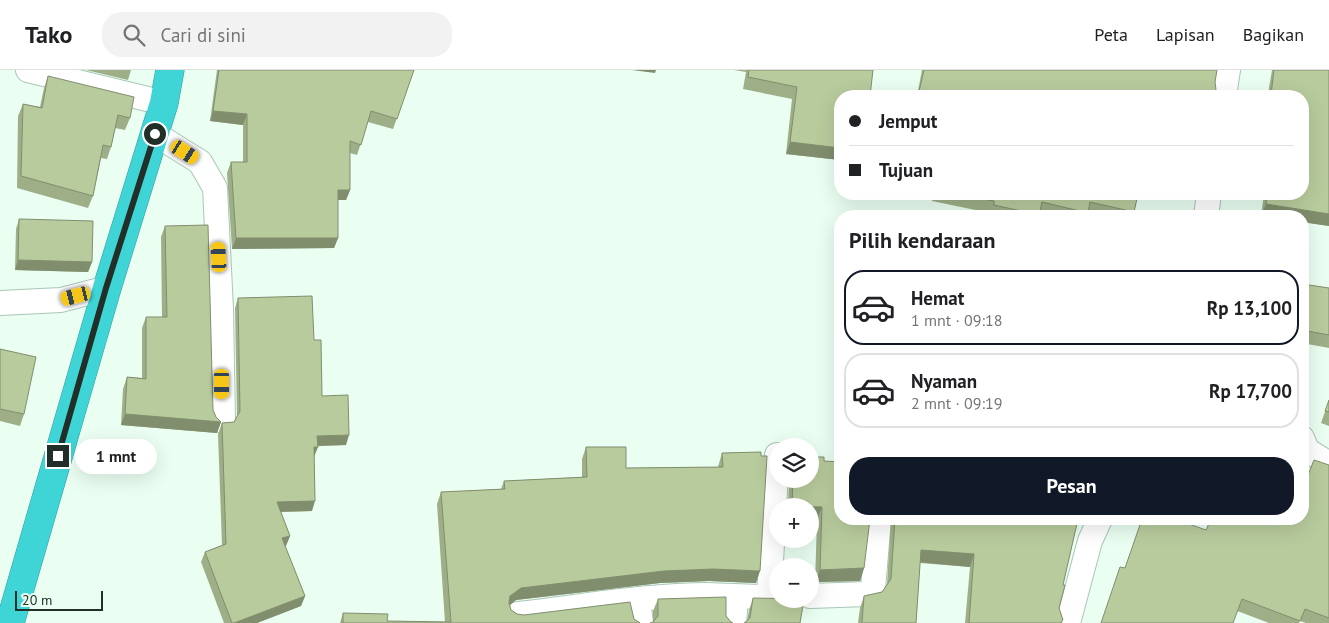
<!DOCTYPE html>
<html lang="id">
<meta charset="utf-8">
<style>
:root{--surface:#fff;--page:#f2f2f2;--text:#202124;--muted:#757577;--line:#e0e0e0;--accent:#111827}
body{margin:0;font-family:"PT Sans",sans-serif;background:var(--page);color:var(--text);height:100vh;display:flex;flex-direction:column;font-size:19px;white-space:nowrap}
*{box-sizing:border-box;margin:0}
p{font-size:16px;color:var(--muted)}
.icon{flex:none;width:28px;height:28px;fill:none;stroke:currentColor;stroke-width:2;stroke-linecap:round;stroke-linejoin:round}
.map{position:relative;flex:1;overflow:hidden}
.side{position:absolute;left:834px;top:140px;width:475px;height:315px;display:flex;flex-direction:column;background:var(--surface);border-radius:20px;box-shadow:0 5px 20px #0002}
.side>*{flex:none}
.hud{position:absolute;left:834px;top:20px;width:475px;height:110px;border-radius:20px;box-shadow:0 5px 20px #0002;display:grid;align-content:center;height:110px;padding:0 15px;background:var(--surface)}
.buttons{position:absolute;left:769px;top:368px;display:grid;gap:10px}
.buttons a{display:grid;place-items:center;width:50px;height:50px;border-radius:50%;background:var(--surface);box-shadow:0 5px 20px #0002;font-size:25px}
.scale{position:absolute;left:15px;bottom:12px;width:88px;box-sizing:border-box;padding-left:5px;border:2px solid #222e28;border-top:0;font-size:14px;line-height:18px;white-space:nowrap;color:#222e28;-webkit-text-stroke:4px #eafef2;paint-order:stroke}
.end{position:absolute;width:22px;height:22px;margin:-11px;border:6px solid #222e28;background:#fff;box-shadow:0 0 0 2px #fff}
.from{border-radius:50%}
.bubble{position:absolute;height:35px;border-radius:18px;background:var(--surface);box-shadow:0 5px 20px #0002;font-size:16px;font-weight:700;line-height:35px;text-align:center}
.car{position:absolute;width:15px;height:30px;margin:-15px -8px;border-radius:6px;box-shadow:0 0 4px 1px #0007;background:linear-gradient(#f5c518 24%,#345 0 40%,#f5c518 0 76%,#345 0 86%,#f5c518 0)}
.hud b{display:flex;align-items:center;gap:18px;height:48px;font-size:19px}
.hud b+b{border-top:1px solid var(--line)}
.hud i{width:12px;height:12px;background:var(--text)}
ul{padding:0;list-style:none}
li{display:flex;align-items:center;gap:15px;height:75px;margin:0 10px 8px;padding:0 5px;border:2px solid var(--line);border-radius:20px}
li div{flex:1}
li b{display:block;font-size:19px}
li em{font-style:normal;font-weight:700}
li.active{border-color:var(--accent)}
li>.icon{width:45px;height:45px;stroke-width:1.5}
h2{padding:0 15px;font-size:22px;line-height:60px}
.cta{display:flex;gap:10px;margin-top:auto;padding:10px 15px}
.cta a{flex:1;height:58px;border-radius:20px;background:var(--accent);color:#fff;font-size:20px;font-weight:700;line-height:58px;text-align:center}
header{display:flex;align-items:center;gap:30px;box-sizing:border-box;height:70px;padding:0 25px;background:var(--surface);border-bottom:1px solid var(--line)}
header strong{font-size:24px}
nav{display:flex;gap:28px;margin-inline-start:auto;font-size:18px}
.search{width:350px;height:45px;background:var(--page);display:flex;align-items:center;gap:12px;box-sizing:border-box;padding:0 18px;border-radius:20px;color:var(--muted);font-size:19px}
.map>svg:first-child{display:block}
</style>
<header>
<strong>Tako</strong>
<div class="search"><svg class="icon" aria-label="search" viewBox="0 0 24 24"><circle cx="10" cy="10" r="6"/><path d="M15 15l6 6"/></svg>Cari di sini</div>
<nav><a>Peta</a><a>Lapisan</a><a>Bagikan</a></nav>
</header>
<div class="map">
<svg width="1329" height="553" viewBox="0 0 1329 553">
<rect width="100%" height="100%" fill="#eafef2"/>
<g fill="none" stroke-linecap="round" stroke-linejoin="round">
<defs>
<path id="street" d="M28,0L164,33
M1224,26L1228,0
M155,64L200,92L215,118L221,239L223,351
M1206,146L1209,124
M0,233L61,230L107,218
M1302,368L1307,380L1329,394
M810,526L868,524L873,519L879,449
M769,527L777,385
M638,530L641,553
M518,544C581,537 645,525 709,525C732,526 754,527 778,527
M734,553L736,528
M1068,553L1090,471L1100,449"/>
<path id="highway" d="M10,553L107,218L164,33L170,0"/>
</defs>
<!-- street casing -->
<use href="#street" stroke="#a8c7b6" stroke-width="26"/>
<!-- highway casing -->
<use href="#highway" stroke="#359b99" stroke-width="29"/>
<!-- street -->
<use href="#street" stroke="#fff" stroke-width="24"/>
<!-- highway -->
<use href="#highway" stroke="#3fd5d6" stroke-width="28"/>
</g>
<!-- wall -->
<path fill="#9eaf87" d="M86,0H131L128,10Z
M217,0H414L393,59L368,52L357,85L350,83V120L346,130H338V168L334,178L232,179L227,103L231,92H243V55L210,51Z
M734,0H873L840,26V90L786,84L792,29L743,19L746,2Z
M921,0H1217L1215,12V26H917L922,0Z
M1272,0H1329V156L1261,146L1264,124H1302V26H1264L1265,24H1268Z
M48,6L130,48L125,60L115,58L111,77L107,89L101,88L93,126L88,138L17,118L18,46L23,34L40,37L44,18Z
M933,124H1138L1133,146H1095L1087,145V146H1046L1039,145V146H989L990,143L932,131Z
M19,149L92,192L88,202L15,200L16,159Z
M165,156L213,340L216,347L221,352L217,363L121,355L123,319L127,307L142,308V258L146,247H162L161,167Z
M1302,214L1329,218V278L1302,273Z
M238,228L314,270L322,326L346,375L318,376L314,386L312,441L281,442L290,466L285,476L305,526L301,536L257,553H224L201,492L205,482L222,475L218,364L222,353L234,352L237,348L235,238Z
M0,279L24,344L20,356L0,351Z
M1329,330V356L1321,353Z
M586,377L626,398L718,397L722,383L756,513L709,511L660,513L516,530L510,535L511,540L517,544L524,545L634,549L640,553H340L343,543L387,551L445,552L437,434L441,422L501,419L504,411L582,407V389Z
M824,391L864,498L860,511L815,512L817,450L810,449V436H788L789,409H810Z
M1329,395V553H1306L1300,551L1299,553H1269L1124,498L1206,460L1302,449Z
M891,449H1078L1063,515L1059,538L1063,550L1062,553H965L970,497L920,493L916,553H858L860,538L864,526L882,522L887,514Z
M753,528L800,553L747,551L749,540Z
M658,529L726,546L731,552H653V541Z"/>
<!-- shaded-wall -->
<path fill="#818e6e" d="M632,0H656L655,3Z
M213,41L247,44L243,55L210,51Z
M790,72L840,78V90L786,84Z
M338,120H350L346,130H334Z
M1266,134L1329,144V156L1302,152V146H1261Z
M236,168H338L334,178L232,179Z
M18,190L92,192L88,202L15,200Z
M125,344L221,352L217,363L121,355Z
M349,365L346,375L314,376L317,366Z
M314,377H318L314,387Z
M315,431L312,441L273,442L277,432Z
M810,437H822L817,450L810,449Z
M290,466L286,476L278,479L282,468Z
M921,480L974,484L970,497L917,492Z
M864,498L860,511L815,512L820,500Z
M713,499L760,501L756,513L709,511L660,513L516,530L506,538L510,526L521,518L664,501Z
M305,526L301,536L257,553H234Z"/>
<!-- building -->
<path fill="#b8cb9d" stroke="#818e6e" d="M219,0H414L397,49L371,41L361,75L350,71V120H338V168H236L231,92H247V44L213,41Z
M749,0H873L870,26H840V78L790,72L797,17L748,7Z
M924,0H1217L1215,12L1216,20L1215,26H918Z
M1274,0H1329V144L1266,134L1267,124H1302V26H1265V24L1271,25Z
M48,6L134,27L130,48L118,45L111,77L103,75L93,126L21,106L23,34L42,38Z
M959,124H1138L1134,142L1090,132L1088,143L1042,132L1039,145L994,135V131Z
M19,149L93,151L92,192L18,190Z
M208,155L213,340L216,347L221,352L125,344L127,307L146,309V247H167L165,156Z
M1302,214L1329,218V265L1302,260Z
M312,226L314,270H321L322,326L348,325L349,365L317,366L318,377H314L315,431L277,432L290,466L282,468L305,526L234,553H232L205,482L226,474L222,353L234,352L240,341L238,228Z
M0,279L36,287L24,344L0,339Z
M1329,330V342L1325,341Z
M586,377H626V398L723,397L722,383L761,382V386H767L760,501L713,499L664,501L521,518L510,526L509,533L511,540L517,544L524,545L630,532L634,549L640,553H343V543L388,544L387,551L451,552L441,422L505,419L504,411L587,407Z
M810,387H824V391L840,392V449H870L864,498L820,500L822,437L792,436L793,409H810Z
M1314,390L1329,395V548L1305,539L1300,551L1242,529L1233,553H1101L1120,497L1125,498L1142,449H1175L1206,460L1211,449H1302V420Z
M895,449H1078L1063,515H1065L1059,538L1063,550L1060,553H969L974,484L921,480L916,553H862L864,526L882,522L891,509Z
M726,527V546L731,552L733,553H650L653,552L658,546V529Z
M753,528L804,529L800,553H744L750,548Z"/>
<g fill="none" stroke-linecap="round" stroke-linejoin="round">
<!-- route -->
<path stroke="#222e28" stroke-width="6" d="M58,386L106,218L155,64"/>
</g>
</svg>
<div class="buttons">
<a><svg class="icon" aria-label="layers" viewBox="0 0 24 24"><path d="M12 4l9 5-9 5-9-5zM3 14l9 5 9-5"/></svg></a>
<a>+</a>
<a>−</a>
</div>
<div class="scale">20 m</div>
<i class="end from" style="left:155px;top:64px"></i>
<i class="end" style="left:58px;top:386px"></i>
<div class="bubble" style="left:75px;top:369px;width:82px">1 mnt</div>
<i class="car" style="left:185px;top:82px;rotate:122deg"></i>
<i class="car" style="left:219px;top:187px;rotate:357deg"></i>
<i class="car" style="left:76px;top:226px;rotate:256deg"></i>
<i class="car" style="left:222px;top:314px;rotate:180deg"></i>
<div class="hud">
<b><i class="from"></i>Jemput</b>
<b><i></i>Tujuan</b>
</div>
<section class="side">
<h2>Pilih kendaraan</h2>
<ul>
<li class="active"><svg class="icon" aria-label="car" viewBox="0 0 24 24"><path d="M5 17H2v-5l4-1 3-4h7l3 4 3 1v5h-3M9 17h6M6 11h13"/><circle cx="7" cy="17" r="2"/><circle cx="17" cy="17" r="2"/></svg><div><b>Hemat</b><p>1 mnt · 09:18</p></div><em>Rp 13,100</em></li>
<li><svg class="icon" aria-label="car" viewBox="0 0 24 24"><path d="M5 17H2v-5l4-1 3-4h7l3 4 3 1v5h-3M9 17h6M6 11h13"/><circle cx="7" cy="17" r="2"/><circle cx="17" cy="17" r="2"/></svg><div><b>Nyaman</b><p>2 mnt · 09:19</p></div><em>Rp 17,700</em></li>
</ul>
<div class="cta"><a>Pesan</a></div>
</section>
</div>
